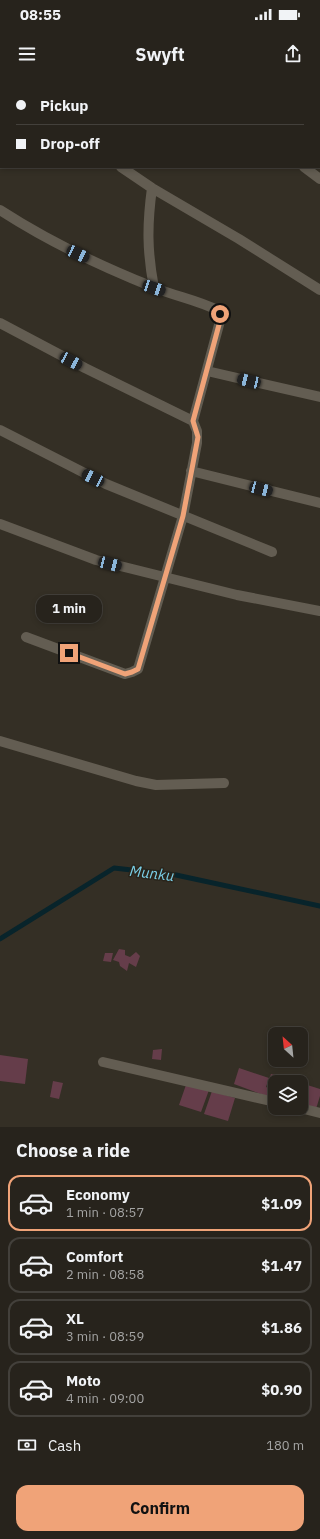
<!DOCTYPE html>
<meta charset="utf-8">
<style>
:root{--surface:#27231c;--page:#2f2b25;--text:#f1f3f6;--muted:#a4a4a3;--line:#43403b;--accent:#f0a378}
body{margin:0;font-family:"IBM Plex Sans",sans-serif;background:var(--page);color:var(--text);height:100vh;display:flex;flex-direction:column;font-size:15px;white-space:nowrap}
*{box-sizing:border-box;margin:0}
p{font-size:13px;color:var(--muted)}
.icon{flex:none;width:22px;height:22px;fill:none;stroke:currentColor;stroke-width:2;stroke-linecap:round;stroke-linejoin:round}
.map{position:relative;height:1047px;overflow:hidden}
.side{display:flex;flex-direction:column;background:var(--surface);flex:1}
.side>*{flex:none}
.top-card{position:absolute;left:0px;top:0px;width:320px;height:88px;box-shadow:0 2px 6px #0003,0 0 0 1px var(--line);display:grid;align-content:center;height:88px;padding:0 16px;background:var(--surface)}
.needle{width:26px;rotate:333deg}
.controls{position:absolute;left:268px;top:947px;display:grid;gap:8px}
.controls a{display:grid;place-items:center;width:40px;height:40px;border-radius:8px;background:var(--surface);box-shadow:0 2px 6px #0003,0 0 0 1px var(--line);font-size:20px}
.end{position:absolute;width:18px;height:18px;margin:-9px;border:5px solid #f0a378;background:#111;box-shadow:0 0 0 2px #111}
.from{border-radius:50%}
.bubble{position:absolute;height:28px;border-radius:12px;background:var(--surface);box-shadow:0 2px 6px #0003,0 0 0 1px var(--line);font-size:13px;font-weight:700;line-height:28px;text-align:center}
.car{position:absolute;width:12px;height:24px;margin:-12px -6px;border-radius:5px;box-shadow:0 0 3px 1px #0007;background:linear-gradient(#222 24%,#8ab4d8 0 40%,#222 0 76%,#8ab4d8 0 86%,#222 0)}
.top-card b{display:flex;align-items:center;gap:14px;height:38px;font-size:15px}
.top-card b+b{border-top:1px solid var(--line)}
.top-card i{width:10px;height:10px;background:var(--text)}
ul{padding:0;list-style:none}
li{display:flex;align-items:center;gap:12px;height:56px;margin:0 8px 6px;padding:0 8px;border:2px solid var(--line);border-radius:12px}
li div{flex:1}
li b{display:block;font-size:15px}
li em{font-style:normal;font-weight:700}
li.current{border-color:var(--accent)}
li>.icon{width:36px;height:36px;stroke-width:1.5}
h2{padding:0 16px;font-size:18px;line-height:48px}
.pay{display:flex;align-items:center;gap:10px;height:44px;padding:0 16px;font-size:15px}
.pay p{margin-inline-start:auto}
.primary-button{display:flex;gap:8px;margin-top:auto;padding:8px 16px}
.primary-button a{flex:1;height:46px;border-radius:12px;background:var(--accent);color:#111;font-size:16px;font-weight:700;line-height:46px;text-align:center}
.status{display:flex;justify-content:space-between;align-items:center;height:28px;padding:0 20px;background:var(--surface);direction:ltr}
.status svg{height:11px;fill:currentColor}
header{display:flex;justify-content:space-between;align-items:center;height:52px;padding:0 16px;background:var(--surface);font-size:18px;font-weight:700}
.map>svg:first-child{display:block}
</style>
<div class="status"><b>08:55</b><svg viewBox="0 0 49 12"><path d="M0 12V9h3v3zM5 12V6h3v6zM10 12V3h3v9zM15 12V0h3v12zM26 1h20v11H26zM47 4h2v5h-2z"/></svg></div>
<header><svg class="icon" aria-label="menu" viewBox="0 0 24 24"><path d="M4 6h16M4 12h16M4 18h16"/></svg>Swyft<svg class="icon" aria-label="share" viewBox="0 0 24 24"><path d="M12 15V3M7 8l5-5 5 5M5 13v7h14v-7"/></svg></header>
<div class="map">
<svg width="320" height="1047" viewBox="0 0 320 1047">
<rect width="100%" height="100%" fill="#342f25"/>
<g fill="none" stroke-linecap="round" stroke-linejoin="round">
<!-- stream -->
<path stroke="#08242b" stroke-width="5" d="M0,859L114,788L176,795L320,826"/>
</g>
<!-- building -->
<path fill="#653d4a" d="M119,869L125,870V875L130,877L136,872L140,876L136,887L129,883L127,891L120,886L119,882L113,880Z
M105,873H113L111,882L103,881Z
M162,969L161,980L152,979L153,970Z
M0,975L28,979L25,1004L0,1001Z
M239,988L269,998L266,1007L272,1009L269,1017L234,1004Z
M271,994L276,995L274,1001L269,1000Z
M277,996L288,998L287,1002H275Z
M53,1001L63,1003L59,1019L50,1017Z
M187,1002L209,1010L201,1032L179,1025Z
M301,1003L320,1009V1016L316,1029L301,1024Z
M212,1011L235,1018L228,1041L204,1034Z"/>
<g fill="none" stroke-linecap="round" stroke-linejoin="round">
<!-- minor -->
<path stroke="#635d52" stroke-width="10" d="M189,0L191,1
M145,1L146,0
M0,10L1,11
M121,87L152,108L239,159L320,210
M304,87L320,99
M152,108C147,145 147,171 154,208
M0,130C48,161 100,186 153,207C174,216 197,220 217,230L220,235V241L193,341L197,351V363L183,436L138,589L132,592L125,594L26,557
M0,243L85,288L193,341
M207,291L320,317
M0,350L106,404L272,472
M191,391L320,423
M0,444L96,480L237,515L320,531
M0,661L136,701L156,705L224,703
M103,982L275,1022
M300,1028L320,1033"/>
</g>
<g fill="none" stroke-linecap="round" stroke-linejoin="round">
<!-- route -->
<path stroke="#f0a378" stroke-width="5" d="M69,573L125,594L132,592L138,589L183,436L198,357L193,341L220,241V234"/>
</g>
<g text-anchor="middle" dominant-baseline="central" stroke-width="3" stroke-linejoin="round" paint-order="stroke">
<!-- water labels -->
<g font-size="15" font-style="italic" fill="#7acfe7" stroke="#2a251b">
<text transform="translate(152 793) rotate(7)">Munku</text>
</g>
</g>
</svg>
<div class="controls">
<a><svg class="needle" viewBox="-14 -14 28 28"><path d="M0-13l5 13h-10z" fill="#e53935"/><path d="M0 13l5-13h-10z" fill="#a4a4a3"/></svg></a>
<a><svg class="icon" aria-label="layers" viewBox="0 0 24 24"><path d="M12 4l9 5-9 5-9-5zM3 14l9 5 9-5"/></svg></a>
</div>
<i class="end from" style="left:220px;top:234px"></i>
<i class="end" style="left:69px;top:573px"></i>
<div class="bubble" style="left:36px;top:515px;width:66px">1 min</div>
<i class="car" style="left:78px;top:174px;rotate:115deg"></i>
<i class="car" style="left:154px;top:208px;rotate:109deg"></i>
<i class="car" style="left:71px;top:281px;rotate:118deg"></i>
<i class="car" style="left:249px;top:301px;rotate:283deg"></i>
<i class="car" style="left:93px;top:398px;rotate:297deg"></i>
<i class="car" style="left:261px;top:409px;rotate:105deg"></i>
<i class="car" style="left:110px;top:484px;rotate:104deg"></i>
<div class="top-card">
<b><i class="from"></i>Pickup</b>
<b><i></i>Drop-off</b>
</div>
</div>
<section class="side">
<h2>Choose a ride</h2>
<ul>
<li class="current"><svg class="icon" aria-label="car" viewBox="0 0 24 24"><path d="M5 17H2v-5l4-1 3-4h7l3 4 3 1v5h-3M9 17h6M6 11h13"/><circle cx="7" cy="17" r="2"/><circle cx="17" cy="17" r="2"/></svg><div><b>Economy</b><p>1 min · 08:57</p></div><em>$1.09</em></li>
<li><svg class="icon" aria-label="car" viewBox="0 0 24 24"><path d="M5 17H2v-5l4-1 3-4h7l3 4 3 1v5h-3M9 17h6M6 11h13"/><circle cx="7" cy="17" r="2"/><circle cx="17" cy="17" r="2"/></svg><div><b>Comfort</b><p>2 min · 08:58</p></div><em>$1.47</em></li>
<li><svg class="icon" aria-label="car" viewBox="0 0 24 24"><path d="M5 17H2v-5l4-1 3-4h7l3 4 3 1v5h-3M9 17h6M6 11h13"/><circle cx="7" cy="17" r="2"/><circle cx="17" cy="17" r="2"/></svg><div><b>XL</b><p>3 min · 08:59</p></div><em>$1.86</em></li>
<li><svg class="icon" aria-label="car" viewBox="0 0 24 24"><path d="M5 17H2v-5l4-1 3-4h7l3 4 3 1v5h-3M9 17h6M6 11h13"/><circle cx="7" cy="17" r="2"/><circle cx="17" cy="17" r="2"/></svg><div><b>Moto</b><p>4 min · 09:00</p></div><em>$0.90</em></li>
</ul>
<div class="pay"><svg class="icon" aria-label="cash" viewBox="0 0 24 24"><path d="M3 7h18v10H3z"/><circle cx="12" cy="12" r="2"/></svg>Cash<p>180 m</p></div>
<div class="primary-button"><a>Confirm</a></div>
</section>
